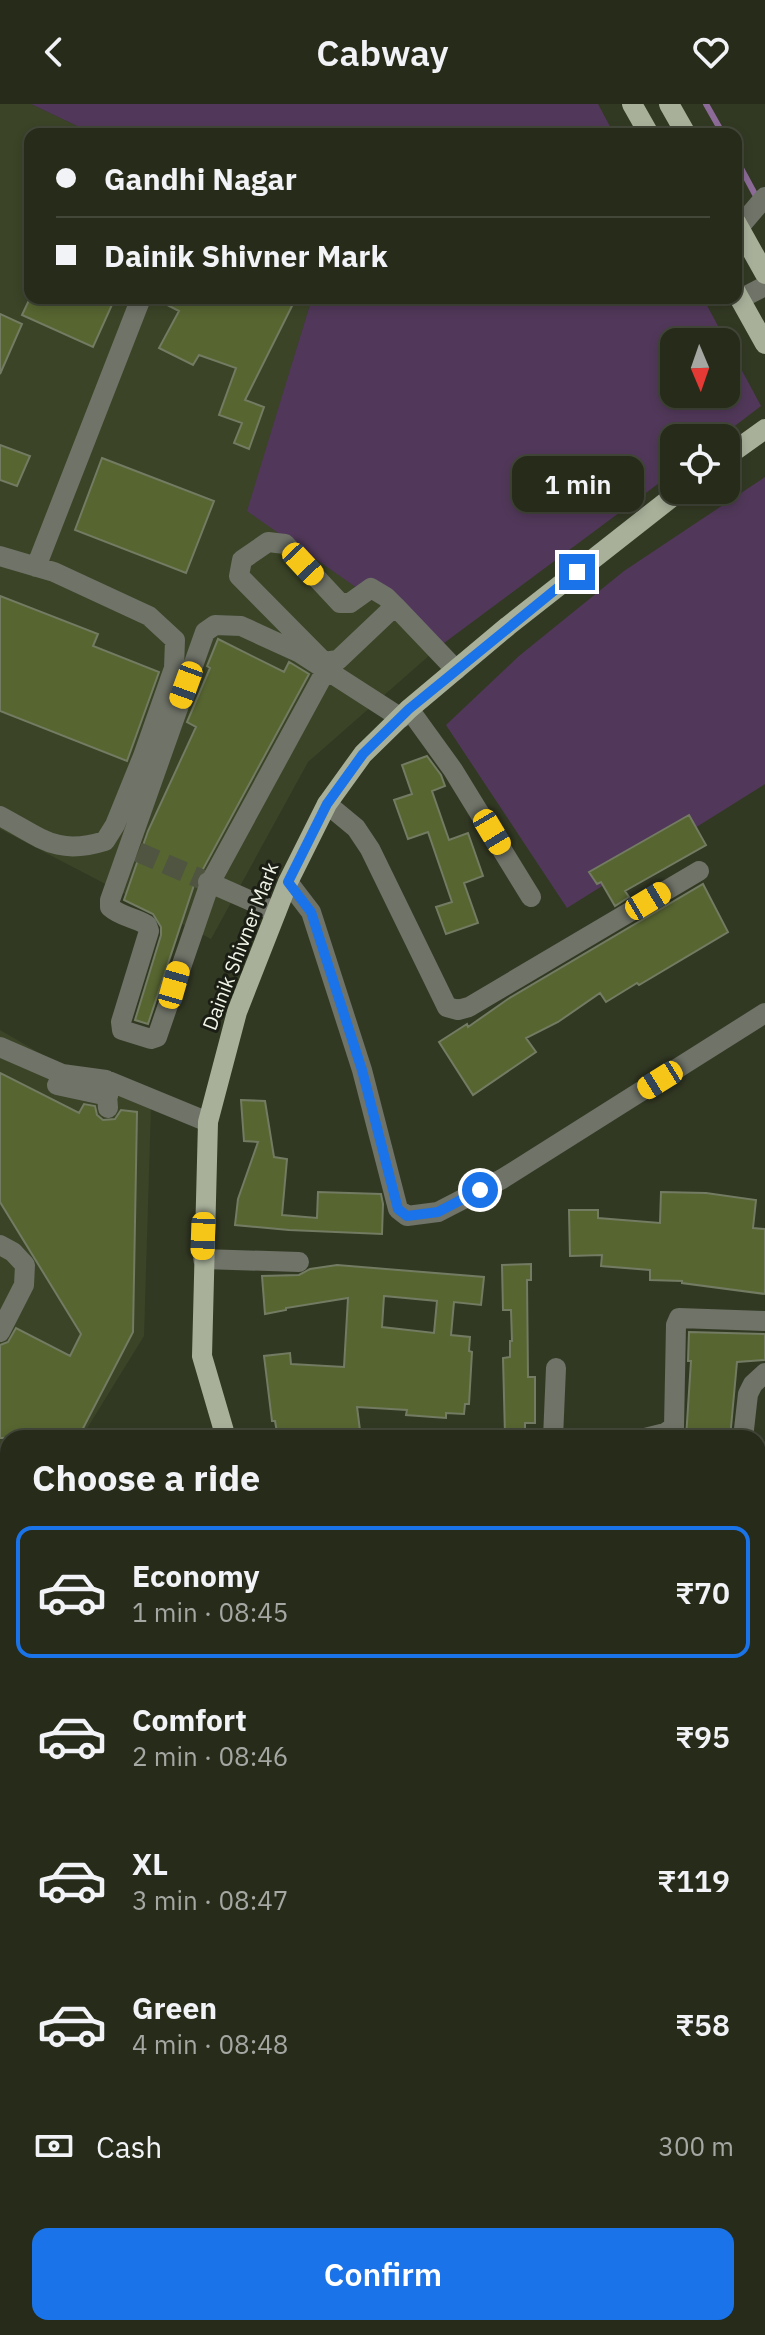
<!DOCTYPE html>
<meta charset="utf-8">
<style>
:root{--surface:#262b1a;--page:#2e3323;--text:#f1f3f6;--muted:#a4a7a2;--line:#424739;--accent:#1a73e8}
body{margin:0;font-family:"IBM Plex Sans",sans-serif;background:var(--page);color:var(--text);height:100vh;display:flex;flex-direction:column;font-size:30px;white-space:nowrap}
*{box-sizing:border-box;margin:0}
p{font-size:26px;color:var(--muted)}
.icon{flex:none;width:44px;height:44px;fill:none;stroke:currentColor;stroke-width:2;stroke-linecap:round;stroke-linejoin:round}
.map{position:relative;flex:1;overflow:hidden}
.panel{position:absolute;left:0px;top:1326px;width:766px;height:906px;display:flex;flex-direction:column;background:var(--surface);border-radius:24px 24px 0 0;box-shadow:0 4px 12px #0003,0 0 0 2px var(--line)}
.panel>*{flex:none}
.guide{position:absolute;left:24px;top:24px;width:718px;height:176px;border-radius:16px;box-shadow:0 4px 12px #0003,0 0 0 2px var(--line);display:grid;align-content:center;height:176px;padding:0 32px;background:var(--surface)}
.needle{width:52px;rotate:178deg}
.tools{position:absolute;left:660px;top:224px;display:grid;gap:16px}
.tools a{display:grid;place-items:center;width:80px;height:80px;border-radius:16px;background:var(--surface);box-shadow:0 4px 12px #0003,0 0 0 2px var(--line);font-size:40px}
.end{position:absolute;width:36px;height:36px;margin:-18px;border:10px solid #1a73e8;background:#fff;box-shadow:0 0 0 4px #fff}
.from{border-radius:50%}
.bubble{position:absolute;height:56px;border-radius:16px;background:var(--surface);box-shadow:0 4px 12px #0003,0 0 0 2px var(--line);font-size:26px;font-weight:600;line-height:56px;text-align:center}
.car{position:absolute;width:24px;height:48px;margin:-24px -12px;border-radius:10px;box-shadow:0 0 6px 2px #0007;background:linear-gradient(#f5c518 24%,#345 0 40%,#f5c518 0 76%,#345 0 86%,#f5c518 0)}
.guide b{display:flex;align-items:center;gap:28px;height:76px;font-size:30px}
.guide b+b{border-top:2px solid var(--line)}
.guide i{width:20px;height:20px;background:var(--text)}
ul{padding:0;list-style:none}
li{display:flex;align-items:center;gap:24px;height:132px;margin:0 16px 12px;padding:0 16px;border:4px solid transparent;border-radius:16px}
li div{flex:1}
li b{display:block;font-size:30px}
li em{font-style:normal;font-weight:600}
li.selected{border-color:var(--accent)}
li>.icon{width:72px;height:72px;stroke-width:1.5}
h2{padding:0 32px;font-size:36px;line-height:96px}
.pay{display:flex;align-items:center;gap:20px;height:88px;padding:0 32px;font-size:30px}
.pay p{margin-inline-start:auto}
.button{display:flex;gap:16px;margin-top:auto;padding:16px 32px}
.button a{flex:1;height:92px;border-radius:16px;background:var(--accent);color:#fff;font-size:32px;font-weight:600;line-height:92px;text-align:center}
header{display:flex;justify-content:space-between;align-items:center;height:104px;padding:0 32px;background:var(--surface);font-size:36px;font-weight:600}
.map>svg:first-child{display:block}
</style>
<header><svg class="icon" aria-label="back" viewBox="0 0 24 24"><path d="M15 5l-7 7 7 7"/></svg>Cabway<svg class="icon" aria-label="heart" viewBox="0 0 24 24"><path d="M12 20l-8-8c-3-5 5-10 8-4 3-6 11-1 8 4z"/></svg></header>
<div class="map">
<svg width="765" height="2231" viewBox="0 0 765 2231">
<rect width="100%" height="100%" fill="#323923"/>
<!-- built -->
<path fill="#3b4427" d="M0,0H31L94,30H30V194H312L248,407L440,542L308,658L211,835L0,725Z
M0,926L89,978L151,1001L144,1232L86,1326L97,1334H8V1499L0,1497Z"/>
<!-- green -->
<path fill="#51385a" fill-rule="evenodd" d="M31,0H598L614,30H94Z
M312,194H703L761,302L719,334H674V368L440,542L247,407ZM674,238H726V290H674Z
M765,373V680L567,804L446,621L519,552L624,467Z"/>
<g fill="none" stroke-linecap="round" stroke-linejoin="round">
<!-- stream -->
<path stroke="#8c6b98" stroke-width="6" d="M706,0L723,30
M736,55L757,94"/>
</g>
<!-- building -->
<path fill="#576531" stroke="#737b62" stroke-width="2" fill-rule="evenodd" d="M30,194H115L93,243L22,211Z
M154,194H296L245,296L264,303L249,345L234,339L242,319L219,311L236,264L199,251L193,261L159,244L179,207Z
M0,210L22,220L0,270Z
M0,341L30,352L17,382L0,376Z
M102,354L214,397L186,469L75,426Z
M0,492L98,530L93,542L159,568L127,657L0,607Z
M218,535L284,568L289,558L309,570L202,767L197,772L148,920L135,916L161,831V823L153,810L124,796L148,727L196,623L187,618L210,564L207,562Z
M427,652L441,671L445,682L432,687L449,736L468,729L483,772L464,779L478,819L446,830L436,803L452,798L428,728L408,735L394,696L412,690L402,661Z
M689,711L706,741L625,787L629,793L615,802L601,778L597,780L589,768Z
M703,780L728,828L639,881L637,879L606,898L600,889L558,918L526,934L536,948L473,991L439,938L467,920L468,923L508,895Z
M0,969L79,1009L84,1000L95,1002L97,1011L103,1016L115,1015L121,1006L137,1008L133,1228L78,1334H0V1241L8,1238L16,1224L70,1252L81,1230L0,1098Z
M241,996L265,997L274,1053L287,1055L282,1111L317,1114L318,1088L381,1090L383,1100L382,1130L289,1126L235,1121L238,1095L258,1038L244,1037Z
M661,1088L706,1089L756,1096L753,1124L765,1125V1190L682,1179V1177L650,1176V1166L601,1162L602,1151L570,1152L569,1106H598V1114L660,1119Z
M531,1160V1176H527L528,1273H535V1319H525V1330L505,1331L503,1254L510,1253V1237H512L511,1206H503L502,1161Z
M337,1161L484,1173L481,1201L454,1198L451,1231L470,1233L469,1247L472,1248L469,1300H465L464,1310L446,1309V1314L406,1311L407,1306L357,1303L361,1334H278L275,1317H272L264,1252L290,1249L291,1260L344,1263L348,1194L286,1204V1206L265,1210L262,1172L299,1171L310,1165ZM384,1192L437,1197L434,1229L382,1223Z
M689,1228L765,1230V1256L737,1258L730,1334H686L691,1257H688Z"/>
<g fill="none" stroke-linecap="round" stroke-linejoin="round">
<!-- minor-tunnel -->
<path stroke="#4f5541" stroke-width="20" stroke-dasharray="20 10" stroke-linecap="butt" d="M138,748L208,778"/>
<!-- minor -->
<path stroke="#6f7368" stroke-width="20" d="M736,127L765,93
M740,195L765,182
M0,452L54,468L149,512L175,536L174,564L143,652L115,721L105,737C56,752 42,734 0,712
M36,463L141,194
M395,502L338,556L324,558L239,472L242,456L268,438L285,440L340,499H350L371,484L386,493L395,502L456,566
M326,566L210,779L157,933L151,935L122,926L121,918L149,827L147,821C134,813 121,813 110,803V796L205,528L215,521L241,522L300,549L401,614
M409,605L453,666L531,793
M327,700L356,724L370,745L447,903L458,906L469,903L699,767
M208,778L276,808
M288,778L311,808L362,966L398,1105L407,1112L438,1108L502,1075L765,909
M0,943L62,970L106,976L108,1004
M106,976L208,1018
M57,981L108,992
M0,1141L13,1148L25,1161L24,1181L0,1228
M203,1155L299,1158
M553,1334L556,1264
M645,1334L665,1329L674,1323L676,1221L679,1214L765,1217
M743,1334L748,1290L753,1280L765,1269
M758,1470H765
M0,1514L8,1513
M758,1757L765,1758
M758,1993L765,1970
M758,1998L762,2231
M286,2224V2231
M627,2224V2231
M203,2231V2224"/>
<!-- major -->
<path stroke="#a8b09a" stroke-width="20" d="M632,0L649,30
M669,0L686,30
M736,118L765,170
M736,188L765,240
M726,353L765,325
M226,1334L202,1252L208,1018L237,908L288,778L327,700L363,650L409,605L508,522L681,386
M550,2224L551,2231
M505,2231V2224"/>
</g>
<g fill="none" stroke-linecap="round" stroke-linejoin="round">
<!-- route -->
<path stroke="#1a73e8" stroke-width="10" d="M480,1086L438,1108L407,1112L398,1105L362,966L311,808L288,778L327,700L363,650L409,605L577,468"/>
</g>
<g text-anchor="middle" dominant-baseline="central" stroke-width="6" stroke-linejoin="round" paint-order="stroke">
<!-- street labels -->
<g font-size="20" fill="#f1f6e8" stroke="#1b1e15">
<text transform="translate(240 842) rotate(-69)">Dainik Shivner Mark</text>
</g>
</g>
</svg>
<div class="tools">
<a><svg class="needle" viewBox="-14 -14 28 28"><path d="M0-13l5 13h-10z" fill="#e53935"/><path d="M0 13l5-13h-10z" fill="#a4a7a2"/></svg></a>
<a><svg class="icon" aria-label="locate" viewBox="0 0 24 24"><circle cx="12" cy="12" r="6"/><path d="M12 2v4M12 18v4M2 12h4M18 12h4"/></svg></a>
</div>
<i class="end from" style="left:480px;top:1086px"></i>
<i class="end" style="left:577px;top:468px"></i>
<div class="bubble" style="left:512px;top:352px;width:132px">1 min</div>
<i class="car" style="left:303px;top:460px;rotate:137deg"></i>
<i class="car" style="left:186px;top:581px;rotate:200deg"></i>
<i class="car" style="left:492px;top:728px;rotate:149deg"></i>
<i class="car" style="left:648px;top:797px;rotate:59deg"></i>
<i class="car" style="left:174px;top:881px;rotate:16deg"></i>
<i class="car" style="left:660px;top:976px;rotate:238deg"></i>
<i class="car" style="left:203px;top:1132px;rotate:182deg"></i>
<div class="guide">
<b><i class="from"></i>Gandhi Nagar</b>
<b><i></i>Dainik Shivner Mark</b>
</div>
<section class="panel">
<h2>Choose a ride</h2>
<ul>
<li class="selected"><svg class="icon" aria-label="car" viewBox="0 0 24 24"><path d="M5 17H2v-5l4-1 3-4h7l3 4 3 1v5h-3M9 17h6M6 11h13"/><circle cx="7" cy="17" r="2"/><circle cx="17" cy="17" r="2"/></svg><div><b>Economy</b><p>1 min · 08:45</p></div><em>₹70</em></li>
<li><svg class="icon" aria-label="car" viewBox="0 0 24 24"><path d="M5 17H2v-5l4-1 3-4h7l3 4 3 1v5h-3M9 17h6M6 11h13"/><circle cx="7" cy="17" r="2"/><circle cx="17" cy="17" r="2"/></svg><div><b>Comfort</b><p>2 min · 08:46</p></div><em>₹95</em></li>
<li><svg class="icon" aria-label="car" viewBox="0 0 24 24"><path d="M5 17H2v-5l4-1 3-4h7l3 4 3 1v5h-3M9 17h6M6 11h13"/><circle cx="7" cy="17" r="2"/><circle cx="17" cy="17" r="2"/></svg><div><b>XL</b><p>3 min · 08:47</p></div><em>₹119</em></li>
<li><svg class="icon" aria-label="car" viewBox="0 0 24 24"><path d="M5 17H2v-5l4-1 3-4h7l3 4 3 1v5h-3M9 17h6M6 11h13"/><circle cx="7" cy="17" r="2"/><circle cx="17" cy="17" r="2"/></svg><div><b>Green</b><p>4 min · 08:48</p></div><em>₹58</em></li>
</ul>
<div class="pay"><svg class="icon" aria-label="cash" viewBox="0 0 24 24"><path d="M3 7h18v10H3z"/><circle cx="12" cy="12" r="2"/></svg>Cash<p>300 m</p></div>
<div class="button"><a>Confirm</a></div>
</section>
</div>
